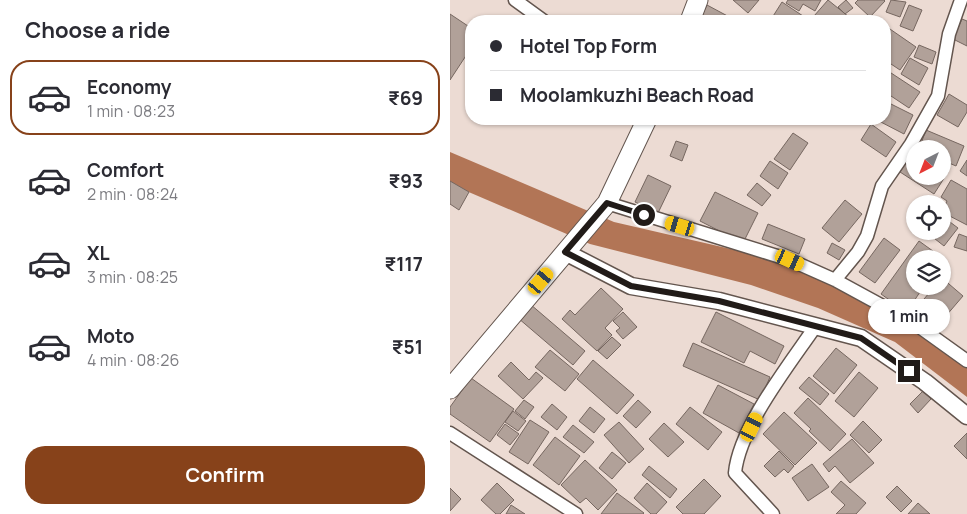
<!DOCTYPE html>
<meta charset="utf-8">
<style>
:root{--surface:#fff;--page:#f2f2f3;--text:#2b2b33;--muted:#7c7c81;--line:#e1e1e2;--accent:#87421a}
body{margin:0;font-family:Manrope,sans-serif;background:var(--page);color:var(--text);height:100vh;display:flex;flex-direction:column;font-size:19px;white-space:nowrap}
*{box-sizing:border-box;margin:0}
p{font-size:16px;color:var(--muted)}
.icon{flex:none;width:28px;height:28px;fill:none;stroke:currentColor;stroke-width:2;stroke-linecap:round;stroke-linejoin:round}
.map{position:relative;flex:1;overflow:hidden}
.drawer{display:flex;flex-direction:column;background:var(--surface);width:450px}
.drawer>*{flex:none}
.hud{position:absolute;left:15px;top:15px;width:426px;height:110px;border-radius:20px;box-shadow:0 1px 4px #0004;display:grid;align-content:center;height:110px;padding:0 25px;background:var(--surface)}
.needle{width:32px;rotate:222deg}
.controls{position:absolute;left:456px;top:140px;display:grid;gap:10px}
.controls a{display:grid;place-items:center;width:45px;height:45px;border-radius:50%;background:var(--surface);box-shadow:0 1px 4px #0004;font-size:25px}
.end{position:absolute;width:22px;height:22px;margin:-11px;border:6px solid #211b18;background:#fff;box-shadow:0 0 0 2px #fff}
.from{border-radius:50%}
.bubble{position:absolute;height:35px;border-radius:18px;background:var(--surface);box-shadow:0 1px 4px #0004;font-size:16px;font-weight:700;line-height:35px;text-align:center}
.car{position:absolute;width:15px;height:30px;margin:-15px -8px;border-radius:6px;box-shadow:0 0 4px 1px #0007;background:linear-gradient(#f5c518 24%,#345 0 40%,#f5c518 0 76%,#345 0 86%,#f5c518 0)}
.hud b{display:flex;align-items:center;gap:18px;height:48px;font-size:19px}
.hud b+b{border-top:1px solid var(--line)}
.hud i{width:12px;height:12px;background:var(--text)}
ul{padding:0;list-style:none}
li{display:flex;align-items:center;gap:15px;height:75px;margin:0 10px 8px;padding:0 15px;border:2px solid transparent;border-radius:20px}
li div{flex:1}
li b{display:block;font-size:19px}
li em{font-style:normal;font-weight:700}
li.on{border-color:var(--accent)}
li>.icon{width:45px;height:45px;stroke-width:1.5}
h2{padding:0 25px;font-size:22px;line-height:60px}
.action{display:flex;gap:10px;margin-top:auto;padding:10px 25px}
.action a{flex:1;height:58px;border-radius:20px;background:var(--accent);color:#fff;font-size:20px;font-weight:700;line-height:58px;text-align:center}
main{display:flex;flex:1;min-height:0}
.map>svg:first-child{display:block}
</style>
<main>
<section class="drawer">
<h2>Choose a ride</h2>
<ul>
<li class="on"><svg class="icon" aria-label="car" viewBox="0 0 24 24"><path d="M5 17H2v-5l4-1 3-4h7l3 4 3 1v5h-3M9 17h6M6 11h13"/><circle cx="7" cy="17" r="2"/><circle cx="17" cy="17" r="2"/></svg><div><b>Economy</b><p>1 min · 08:23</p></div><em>₹69</em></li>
<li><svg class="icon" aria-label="car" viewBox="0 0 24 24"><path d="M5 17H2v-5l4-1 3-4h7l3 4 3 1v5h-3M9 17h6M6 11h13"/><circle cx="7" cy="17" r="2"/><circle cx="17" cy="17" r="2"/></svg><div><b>Comfort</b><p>2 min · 08:24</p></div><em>₹93</em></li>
<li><svg class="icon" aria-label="car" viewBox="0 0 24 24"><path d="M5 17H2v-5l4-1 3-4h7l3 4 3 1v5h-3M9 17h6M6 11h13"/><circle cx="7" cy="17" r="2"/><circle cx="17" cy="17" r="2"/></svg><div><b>XL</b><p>3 min · 08:25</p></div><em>₹117</em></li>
<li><svg class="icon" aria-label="car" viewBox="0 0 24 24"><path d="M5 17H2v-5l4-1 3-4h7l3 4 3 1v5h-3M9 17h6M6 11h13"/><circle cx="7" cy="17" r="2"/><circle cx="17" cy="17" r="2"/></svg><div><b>Moto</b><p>4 min · 08:26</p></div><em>₹51</em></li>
</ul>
<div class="action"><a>Confirm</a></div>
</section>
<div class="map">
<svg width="517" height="514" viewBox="0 0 517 514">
<rect width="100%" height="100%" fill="#ecdbd3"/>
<!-- water -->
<path fill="#b27556" d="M0,152L164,222L337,262L457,325L517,368V397L445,342L368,308L301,285L140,244L0,184Z"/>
<!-- building -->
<path fill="#b1a199" stroke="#766760" d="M283,0H309L298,13Z
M338,0H371L365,11L353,4L349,11L336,3Z
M378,0L399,17L395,21H370L364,16Z
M396,0L403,8L395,14L388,7Z
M408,0H434L435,1L420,17L405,3Z
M441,0L456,2L450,17L436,12Z
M332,2L353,16L350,21H320Z
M257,5L285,20V21H249Z
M459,5L472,10L463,31L450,26Z
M0,14L21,28V48L0,80Z
M512,19L517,21V46L503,39Z
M437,27L466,47L450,70L435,60Z
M469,45L486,52L482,64L464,57Z
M460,58L478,68L469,85L451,74Z
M435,69L470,92L459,108L435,92Z
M499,94L517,105V112L508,127L487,115Z
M435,101L463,115L454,134L425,119H435Z
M421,124L446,142L436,157L411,140Z
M476,130L514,146L506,166L492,160V149H469Z
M343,133L358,143L340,170L324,159Z
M226,141L238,145L232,161L220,156Z
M464,150L465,176H492V169L498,172L484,194L450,172Z
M517,160V176L510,171Z
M320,161L338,173L328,189L310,176Z
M198,175L221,186L208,213L185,202Z
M501,180L517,189V225L492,212L497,201L491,197Z
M0,181L19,192L9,210L0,204Z
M307,183L321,195L312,206L297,195Z
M265,192L308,213L293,243L250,221Z
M395,200L412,214L389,242L372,228Z
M492,216L508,228L494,246L475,231H492Z
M318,224L355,239L349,254L312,239Z
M509,234L517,237V251L504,247Z
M434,238L450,250L425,283L409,272Z
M469,241L494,259H465V286H474L460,307L452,309L431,294Z
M382,243L395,250L389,260L377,253Z
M492,278L513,296L495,317L474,299L485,286H492Z
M151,288L173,309L155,328L162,335L147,351L112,319L120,310L125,315Z
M80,304L135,351L123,365L68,318Z
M173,312L187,327L173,339L166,331L170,328L163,321Z
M266,312L334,346L325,364L300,351L294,363L251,342Z
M162,337L171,345L157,359L148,351Z
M243,343L320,377L310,400L233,366Z
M386,348L407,365L384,394L363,376Z
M100,350L129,374L115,391L85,367Z
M143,360L184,395L167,414L127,379Z
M61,362L79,380L86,372L93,378L73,399L48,376Z
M409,372L428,388L404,417L385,401Z
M359,377L379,394L370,405L349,388Z
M21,378L64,409L40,442L0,414V407Z
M268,385L304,404L289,433L253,413Z
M473,391L481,399L468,413L460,404Z
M358,398L396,434L380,451L359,431L361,429L344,413Z
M74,400L84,407L75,419L65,411Z
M188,400L201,412L186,428L173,416Z
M102,404L117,417L107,430L91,417Z
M140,407L155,419L144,433L129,421Z
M240,407L272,432L258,450L226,424Z
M63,411L76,421L68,431L55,422Z
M334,412L367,443L345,465L313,434Z
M80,420L99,432L78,464L59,452Z
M413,421L432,440L419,453L400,435Z
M169,422L194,449L179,463L154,435Z
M214,423L234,442L218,457L199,439Z
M55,424L69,434L60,445L47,435Z
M123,425L144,442L134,453L113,437Z
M517,433V459L504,446Z
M105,437L130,456L109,485L83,465Z
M402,439L424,463L400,483L385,466L379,472L373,464Z
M329,451L344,466L338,473L334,469L325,477L314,466Z
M162,452L176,463L162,479L149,468Z
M135,460L167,490L148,510L136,498L130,503L111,485Z
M362,464L379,487L358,501L342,478Z
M199,466L227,489L220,498L192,475Z
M254,479L271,496L254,514H233L226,507Z
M391,481L416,503L406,514H386L395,505L381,492Z
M47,483L64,500L50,514H46L31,500Z
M197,483L217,502L206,514H201L184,498Z
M447,486L462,501L451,512L436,497Z
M0,488L11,499L0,511Z
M167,493L194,513L193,514H151Z
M468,503L480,514H458Z
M61,505L75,514H56Z"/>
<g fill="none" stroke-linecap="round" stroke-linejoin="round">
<defs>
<path id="minor" d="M65,0L94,21
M157,203L340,260L385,280L464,323L517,361
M385,280L408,252L417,236L432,186L461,144L488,96L499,34L511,0
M0,433L126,514
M323,514L285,473C289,428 339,365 365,327"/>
<path id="tertiary" d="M115,252L181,286L269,301L411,338L475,382L517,416"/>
<path id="secondary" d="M240,21L248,0
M0,389L157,203L197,119"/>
</defs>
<!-- minor casing -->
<use href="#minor" stroke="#63554e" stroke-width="15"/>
<!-- tertiary casing -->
<use href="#tertiary" stroke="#63554e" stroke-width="19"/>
<!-- secondary casing -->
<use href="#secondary" stroke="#63554e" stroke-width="21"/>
<!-- minor -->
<use href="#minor" stroke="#fff" stroke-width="12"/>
<!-- tertiary -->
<use href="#tertiary" stroke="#fff" stroke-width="16"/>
<!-- secondary -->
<use href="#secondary" stroke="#fff" stroke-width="19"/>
</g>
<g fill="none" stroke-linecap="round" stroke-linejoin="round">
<!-- route -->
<path stroke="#211b18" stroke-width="6" d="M194,215L157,203L115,252L181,286L269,301L411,338L459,371"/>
</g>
</svg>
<div class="controls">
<a><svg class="needle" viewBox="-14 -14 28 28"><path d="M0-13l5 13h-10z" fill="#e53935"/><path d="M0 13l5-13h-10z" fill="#7c7c81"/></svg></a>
<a><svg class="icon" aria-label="locate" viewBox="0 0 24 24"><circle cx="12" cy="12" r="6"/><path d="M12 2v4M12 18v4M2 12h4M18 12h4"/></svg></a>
<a><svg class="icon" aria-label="layers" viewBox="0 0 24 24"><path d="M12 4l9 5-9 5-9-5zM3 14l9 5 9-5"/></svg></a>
</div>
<i class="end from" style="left:194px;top:215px"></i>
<i class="end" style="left:459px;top:371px"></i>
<div class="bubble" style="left:418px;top:299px;width:82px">1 min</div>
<i class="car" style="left:230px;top:226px;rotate:287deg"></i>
<i class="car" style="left:340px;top:260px;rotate:114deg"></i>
<i class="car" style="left:91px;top:281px;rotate:40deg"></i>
<i class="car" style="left:302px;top:427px;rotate:26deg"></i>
<div class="hud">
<b><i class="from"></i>Hotel Top Form</b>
<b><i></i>Moolamkuzhi Beach Road</b>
</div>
</div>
</main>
